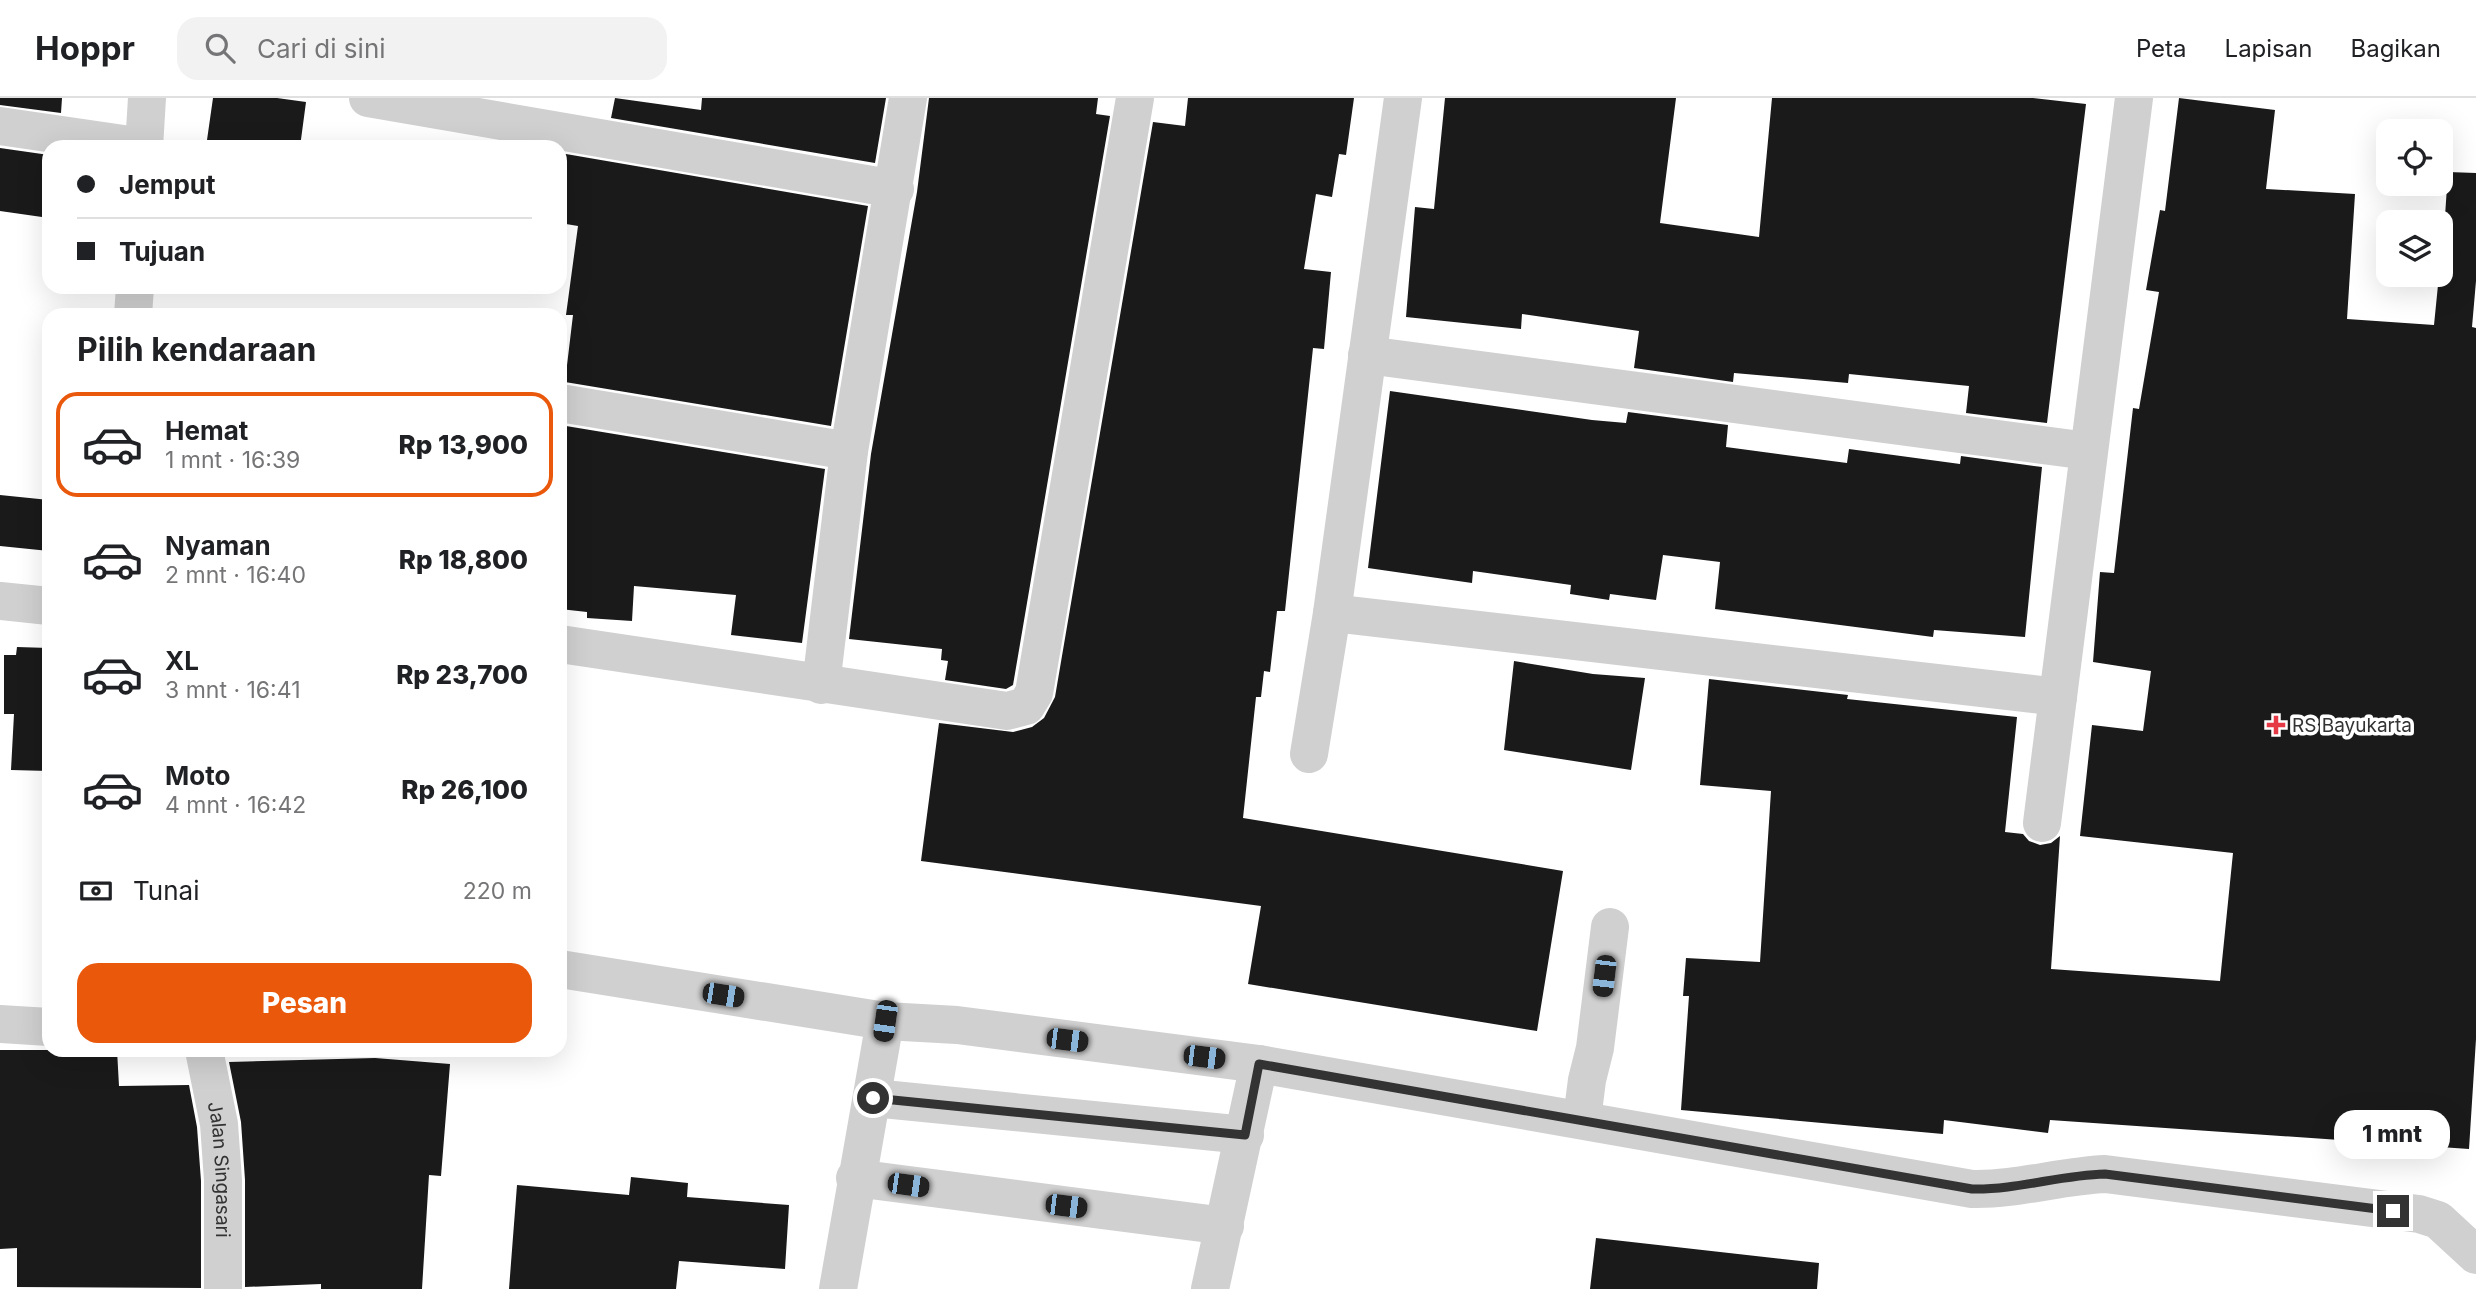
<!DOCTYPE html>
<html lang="id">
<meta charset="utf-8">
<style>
:root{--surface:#fff;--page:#f2f2f2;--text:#202124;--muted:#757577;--line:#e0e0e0;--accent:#ea580c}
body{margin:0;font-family:Inter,sans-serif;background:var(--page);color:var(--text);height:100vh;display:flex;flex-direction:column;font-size:26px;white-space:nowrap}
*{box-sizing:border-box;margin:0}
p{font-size:23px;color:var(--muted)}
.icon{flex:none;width:38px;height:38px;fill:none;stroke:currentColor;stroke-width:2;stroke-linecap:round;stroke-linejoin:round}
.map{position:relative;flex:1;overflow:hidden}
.sheet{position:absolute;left:42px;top:210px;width:525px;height:749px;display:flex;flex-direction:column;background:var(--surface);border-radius:21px;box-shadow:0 7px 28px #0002}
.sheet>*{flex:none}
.guide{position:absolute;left:42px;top:42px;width:525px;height:154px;border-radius:21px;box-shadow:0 7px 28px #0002;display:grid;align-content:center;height:154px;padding:0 35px;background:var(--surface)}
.buttons{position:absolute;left:2376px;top:21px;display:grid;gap:14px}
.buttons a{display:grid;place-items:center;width:77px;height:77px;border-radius:14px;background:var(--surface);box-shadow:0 7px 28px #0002;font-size:35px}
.end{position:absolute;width:32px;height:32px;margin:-16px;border:9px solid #333;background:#fff;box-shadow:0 0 0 4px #fff}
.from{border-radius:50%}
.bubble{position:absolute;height:49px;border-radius:21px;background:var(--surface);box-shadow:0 7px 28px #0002;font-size:23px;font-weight:800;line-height:49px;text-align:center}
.car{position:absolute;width:21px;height:42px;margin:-21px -10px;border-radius:9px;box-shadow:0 0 5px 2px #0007;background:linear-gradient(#222 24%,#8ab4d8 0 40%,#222 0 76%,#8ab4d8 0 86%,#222 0)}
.guide b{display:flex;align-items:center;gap:24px;height:66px;font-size:26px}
.guide b+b{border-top:2px solid var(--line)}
.guide i{width:18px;height:18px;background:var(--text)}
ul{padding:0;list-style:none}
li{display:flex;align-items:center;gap:21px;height:105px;margin:0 14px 10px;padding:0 21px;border:4px solid transparent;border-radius:21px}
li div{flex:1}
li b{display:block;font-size:26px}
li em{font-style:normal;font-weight:800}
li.selected{border-color:var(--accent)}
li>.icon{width:63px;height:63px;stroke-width:1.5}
h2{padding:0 35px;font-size:32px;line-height:84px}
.pay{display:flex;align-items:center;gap:18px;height:77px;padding:0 35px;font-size:26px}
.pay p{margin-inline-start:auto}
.cta{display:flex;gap:14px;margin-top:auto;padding:14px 35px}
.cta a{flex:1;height:80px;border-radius:21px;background:var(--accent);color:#fff;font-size:28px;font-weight:800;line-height:80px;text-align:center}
header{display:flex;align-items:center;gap:42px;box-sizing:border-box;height:98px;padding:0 35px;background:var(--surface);border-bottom:2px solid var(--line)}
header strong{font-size:33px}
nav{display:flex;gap:38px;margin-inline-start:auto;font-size:24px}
.search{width:490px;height:63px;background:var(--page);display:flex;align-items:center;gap:18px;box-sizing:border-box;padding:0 24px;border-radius:21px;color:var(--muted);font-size:26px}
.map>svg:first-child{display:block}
</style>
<header>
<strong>Hoppr</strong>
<div class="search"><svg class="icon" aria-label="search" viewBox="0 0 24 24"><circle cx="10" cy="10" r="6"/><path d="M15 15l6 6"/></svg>Cari di sini</div>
<nav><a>Peta</a><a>Lapisan</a><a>Bagikan</a></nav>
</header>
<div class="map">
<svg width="2476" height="1191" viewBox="0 0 2476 1191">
<rect width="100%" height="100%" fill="#fff"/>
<!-- building -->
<path fill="#1a1a1a" d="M0,0H62L61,15L0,7Z
M213,0H277L306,4L300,49H206Z
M615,0L701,12L702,0H886L875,65L611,20Z
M929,0H1098L1096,16L1110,18L1013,587L1006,591L945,582L948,563L941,562L942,551L849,541L871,356L917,94Z
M1188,0H1354L1346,57L1339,56L1332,99L1316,96L1304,171L1331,174L1324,251L1313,250L1285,513H1277L1270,574L1264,573L1261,599H1256L1243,720L1563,773L1537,933L1248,886L1261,808L921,763L939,625L1013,634L1032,629L1044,620L1055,599L1153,24L1185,28Z
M1445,0H1676L1660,125L1759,139L1772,0H2033L2086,6L2047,325L1966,315L1969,288L1849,276L1848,285L1734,275L1733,284L1634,270L1639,233L1522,216L1521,231L1406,219L1415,109L1434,111Z
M2179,0L2275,12L2266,91L2355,96L2347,221L2434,227L2439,177H2441L2448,74L2476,75V183L2472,229L2476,230V941L2469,1051L2050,1022L2048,1035L1944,1022L1943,1036L1681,1012L1689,898H1683L1686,860L1760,864L1771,693L1700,687L1709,581L1848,597L1847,601L2017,619L2005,734L2023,736L2029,743L2040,747L2051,745L2060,738L2051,871L2220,883L2233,755L2080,738L2092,627L2143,633L2151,573L2093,564L2100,474L2114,475L2133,310L2139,311L2159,194L2146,192L2160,112L2165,113Z
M0,50L49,57V120L0,113Z
M560,55L868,108L831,328L565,284L573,217H566L578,128L560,125Z
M1390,293L1592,322L1626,325L1628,314L1728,327L1726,349L1847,365L1849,351L1960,366L1961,358L2042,369L2025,539L1934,532L1933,539L1715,511L1720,464L1663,457L1656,502L1610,496L1609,502L1570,496L1571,487L1473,473L1472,485L1368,470Z
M560,327L825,371L802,545L731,537L736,497L634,488L632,523L587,520V514L560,511Z
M0,397L49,402V453L0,448Z
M17,549L49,550V673L11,672L14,616H4V557H16Z
M1514,563L1593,576L1645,580L1631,672L1504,652Z
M0,952H117L119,988L189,987L197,1029L201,1083V1190L17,1189V1150L0,1151Z
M375,960L450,966L441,1078L429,1077L422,1191H321V1186L245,1189V1082L241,1024L229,964Z
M631,1079L688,1085L687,1099L789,1107L785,1171L679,1163L676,1191H509L517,1087L629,1097Z
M1596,1140L1819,1165L1817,1191H1590Z"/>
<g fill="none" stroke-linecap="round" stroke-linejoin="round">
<!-- minor -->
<g stroke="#d0d0d0" stroke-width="38">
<path d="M368,0L895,91"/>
<path d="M0,28L144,49"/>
<path d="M144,49L147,0"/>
<path d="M133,217L135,189"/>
<path d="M1367,257L2088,353"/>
<path d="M560,305L849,353"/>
<path d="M0,503L49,508"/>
<path d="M1332,515L2058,599"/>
<path d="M560,546L1007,613L1026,608L1034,595L1135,0"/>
<path d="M821,587L849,353L908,0"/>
<path d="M1309,656L1332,515L1403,0"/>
<path d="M2042,725L2134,0"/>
<path d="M560,871L885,923L957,927L1259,966L1972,1091C2017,1092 2060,1078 2105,1076L2419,1116L2438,1122L2476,1157"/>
<path d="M0,926L49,929"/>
<path id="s1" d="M204,952L219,1026L223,1082V1191"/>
<path d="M873,1000L1245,1037"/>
<path d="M1582,1021L1587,982L1595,950L1610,829"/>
<path d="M855,1080L1225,1128"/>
<path d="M838,1191L885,923"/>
<path d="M1210,1191L1259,966"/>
</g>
</g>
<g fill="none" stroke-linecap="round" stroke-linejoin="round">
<!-- route -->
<path stroke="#333" stroke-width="9" d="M873,1000L1245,1037L1259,966L1972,1091C2017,1092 2060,1077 2105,1076L2393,1113"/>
</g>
<!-- markers -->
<path fill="#e63946" stroke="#fff" stroke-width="2.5" d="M2272.5 616.5h7v7h7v7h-7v7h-7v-7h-7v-7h7z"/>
<g text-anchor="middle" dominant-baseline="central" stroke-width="7" stroke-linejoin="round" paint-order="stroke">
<!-- poi labels -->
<g font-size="19" fill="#333" stroke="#fff" text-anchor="start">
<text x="2292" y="627">RS Bayukarta</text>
</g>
<!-- street labels -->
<g font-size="19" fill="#333" stroke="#fff">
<text stroke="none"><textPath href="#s1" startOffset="121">Jalan Singasari</textPath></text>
</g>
</g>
</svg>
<div class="buttons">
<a><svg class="icon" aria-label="locate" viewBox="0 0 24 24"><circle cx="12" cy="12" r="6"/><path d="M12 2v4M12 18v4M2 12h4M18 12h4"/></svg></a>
<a><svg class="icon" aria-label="layers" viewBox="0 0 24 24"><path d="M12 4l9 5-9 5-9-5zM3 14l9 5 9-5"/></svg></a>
</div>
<i class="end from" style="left:873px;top:1000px"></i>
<i class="end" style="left:2393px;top:1113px"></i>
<div class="bubble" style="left:2334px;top:1012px;width:116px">1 mnt</div>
<i class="car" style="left:1604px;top:878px;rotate:187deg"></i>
<i class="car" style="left:723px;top:897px;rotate:99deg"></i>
<i class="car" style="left:885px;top:923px;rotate:188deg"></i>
<i class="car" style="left:1067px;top:942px;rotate:97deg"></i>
<i class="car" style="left:1204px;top:959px;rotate:97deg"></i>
<i class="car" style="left:908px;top:1087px;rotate:98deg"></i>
<i class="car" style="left:1066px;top:1108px;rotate:97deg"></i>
<div class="guide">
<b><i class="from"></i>Jemput</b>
<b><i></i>Tujuan</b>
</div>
<section class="sheet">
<h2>Pilih kendaraan</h2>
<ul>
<li class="selected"><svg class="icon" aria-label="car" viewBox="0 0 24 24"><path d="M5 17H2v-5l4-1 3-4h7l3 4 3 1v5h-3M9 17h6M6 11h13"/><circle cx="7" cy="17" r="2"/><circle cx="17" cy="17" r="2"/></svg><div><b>Hemat</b><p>1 mnt · 16:39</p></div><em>Rp 13,900</em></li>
<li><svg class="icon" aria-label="car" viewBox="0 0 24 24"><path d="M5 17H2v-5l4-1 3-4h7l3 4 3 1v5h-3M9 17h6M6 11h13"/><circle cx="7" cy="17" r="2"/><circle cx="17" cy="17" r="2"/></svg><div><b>Nyaman</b><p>2 mnt · 16:40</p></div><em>Rp 18,800</em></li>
<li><svg class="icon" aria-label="car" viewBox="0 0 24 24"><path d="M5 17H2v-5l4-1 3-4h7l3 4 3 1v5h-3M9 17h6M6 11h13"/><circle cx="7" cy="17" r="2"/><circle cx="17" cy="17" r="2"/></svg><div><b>XL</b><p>3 mnt · 16:41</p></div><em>Rp 23,700</em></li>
<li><svg class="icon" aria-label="car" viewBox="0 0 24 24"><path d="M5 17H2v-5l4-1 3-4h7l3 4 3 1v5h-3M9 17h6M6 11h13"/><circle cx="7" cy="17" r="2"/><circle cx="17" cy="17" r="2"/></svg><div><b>Moto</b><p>4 mnt · 16:42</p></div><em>Rp 26,100</em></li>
</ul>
<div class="pay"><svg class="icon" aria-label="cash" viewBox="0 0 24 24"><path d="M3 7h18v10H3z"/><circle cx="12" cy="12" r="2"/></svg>Tunai<p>220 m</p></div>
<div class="cta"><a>Pesan</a></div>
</section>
</div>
